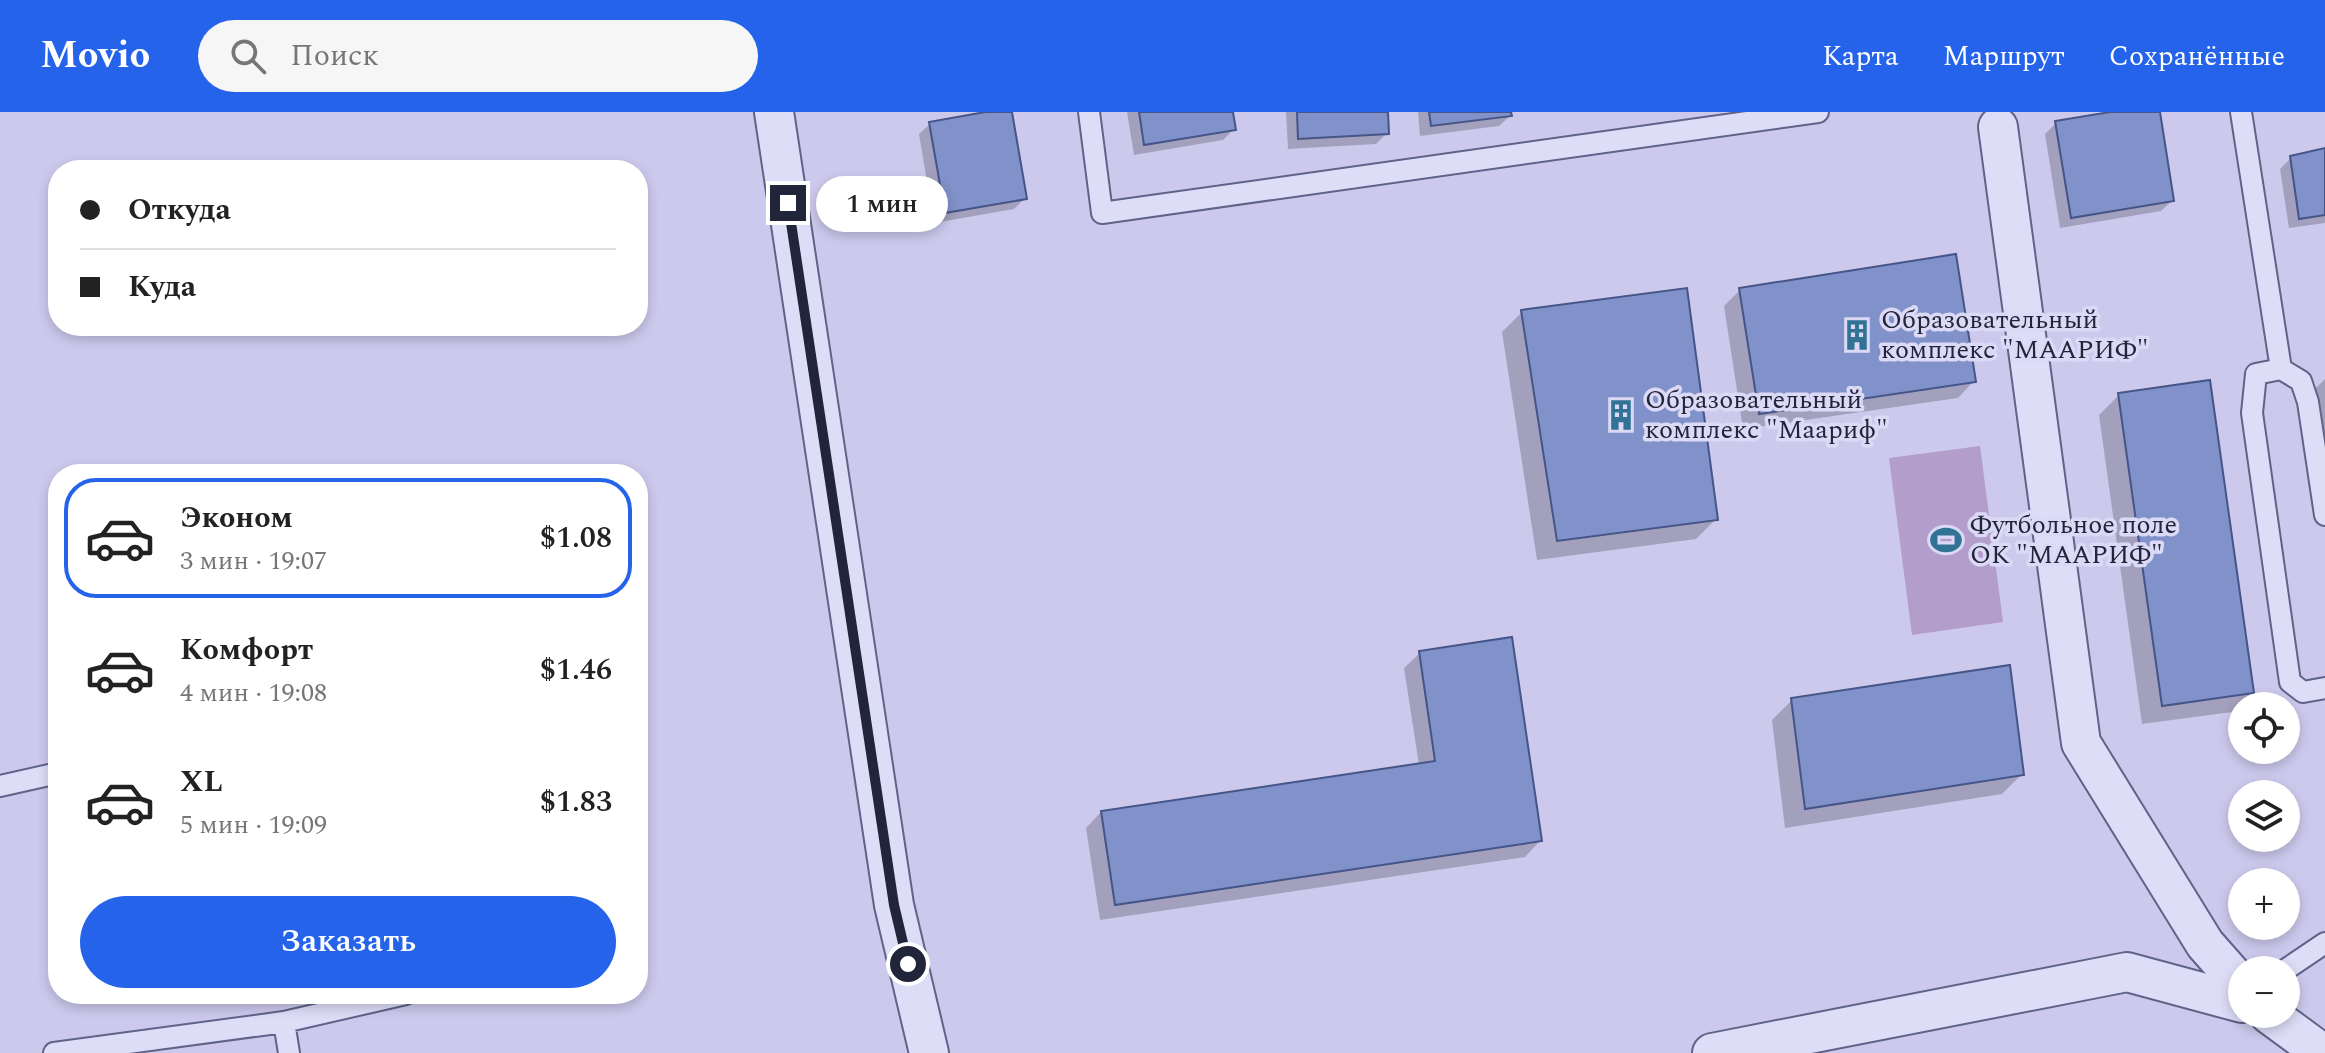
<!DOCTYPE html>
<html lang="ru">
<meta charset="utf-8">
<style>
:root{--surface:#fff;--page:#f6f6f6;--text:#222;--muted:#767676;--line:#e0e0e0;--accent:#2563eb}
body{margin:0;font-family:Spectral,serif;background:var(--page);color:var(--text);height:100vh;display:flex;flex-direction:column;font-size:30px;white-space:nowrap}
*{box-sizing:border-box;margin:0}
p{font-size:26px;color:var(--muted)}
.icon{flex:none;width:44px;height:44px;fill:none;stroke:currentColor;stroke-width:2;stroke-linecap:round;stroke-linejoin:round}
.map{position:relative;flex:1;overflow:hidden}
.panel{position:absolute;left:48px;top:352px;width:600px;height:540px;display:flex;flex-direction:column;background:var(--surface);border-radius:32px;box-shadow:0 4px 12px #0003}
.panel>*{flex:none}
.guide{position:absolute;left:48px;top:48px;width:600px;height:176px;border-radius:32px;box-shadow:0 4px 12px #0003;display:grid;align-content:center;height:176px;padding:0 32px;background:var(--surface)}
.buttons{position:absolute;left:2228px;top:580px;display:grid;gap:16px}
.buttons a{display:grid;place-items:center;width:72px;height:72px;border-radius:50%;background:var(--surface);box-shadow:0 4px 12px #0003;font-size:40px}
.end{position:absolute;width:36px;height:36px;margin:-18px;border:10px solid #21253a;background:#fff;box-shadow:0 0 0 4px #fff}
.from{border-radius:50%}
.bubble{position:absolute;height:56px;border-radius:28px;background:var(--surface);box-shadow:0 4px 12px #0003;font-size:26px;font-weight:600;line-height:56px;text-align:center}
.guide b{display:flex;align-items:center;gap:28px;height:76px;font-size:30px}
.guide b+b{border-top:2px solid var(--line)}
.guide i{width:20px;height:20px;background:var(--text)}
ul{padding:14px 0 0;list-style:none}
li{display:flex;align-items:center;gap:24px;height:120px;margin:0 16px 12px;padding:0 16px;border:4px solid transparent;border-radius:32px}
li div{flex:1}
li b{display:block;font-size:30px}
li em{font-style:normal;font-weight:600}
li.on{border-color:var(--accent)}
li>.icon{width:72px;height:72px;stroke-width:1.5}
.primary-button{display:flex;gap:16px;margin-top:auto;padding:16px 32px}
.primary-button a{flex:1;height:92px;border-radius:48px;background:var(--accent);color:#fff;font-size:32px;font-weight:600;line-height:92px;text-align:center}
header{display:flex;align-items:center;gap:48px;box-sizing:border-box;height:112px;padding:0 40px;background:var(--accent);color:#fff}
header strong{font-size:38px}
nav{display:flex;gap:44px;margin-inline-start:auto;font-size:28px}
.search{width:560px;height:72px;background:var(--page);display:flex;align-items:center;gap:20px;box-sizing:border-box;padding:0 28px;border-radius:44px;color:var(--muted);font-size:30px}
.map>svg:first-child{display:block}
</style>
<header>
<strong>Movio</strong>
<div class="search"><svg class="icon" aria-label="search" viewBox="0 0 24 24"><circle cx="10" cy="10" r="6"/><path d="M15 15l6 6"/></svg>Поиск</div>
<nav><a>Карта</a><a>Маршрут</a><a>Сохранённые</a></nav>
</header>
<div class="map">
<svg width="2325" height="941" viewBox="0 0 2325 941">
<rect width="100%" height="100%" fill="#ccc9ed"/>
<!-- green -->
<path fill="#b39dcb" d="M1980,334L2003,510L1912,523L1889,346Z"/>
<!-- shadow -->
<path fill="#0003" d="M996,0H1010L1025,86L1014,97L934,111L919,22L930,12Z
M1127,0H1231L1234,17L1223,28L1134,43Z
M1286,0H1386L1387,21L1376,32L1288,37Z
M1418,0H1509L1510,4L1499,14L1420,24Z
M2122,0H2158L2172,89L2161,99L2060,116L2045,22L2056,11Z
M2325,40V111L2289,116L2280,57L2291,46Z
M1740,178L1973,270L1958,286L1743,317L1724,194Z
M1522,200L1716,407L1696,427L1537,448L1502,220Z
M2325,267V371L2312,280Z
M2119,283L2252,580L2232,600L2142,612L2099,303Z
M1420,541L1540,729L1525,745L1100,808L1086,716L1101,700L1419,653L1404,556Z
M1792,588L2022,662L2002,682L1785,716L1772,608Z"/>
<!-- building -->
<path fill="#8191c9" stroke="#455587" stroke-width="2" d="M985,0H1012L1027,87L945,101L929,10Z
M1139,0H1233L1236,18L1144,33Z
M1297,0H1388L1389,22L1298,27Z
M1429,0H1511L1512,4L1431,14Z
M2110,0H2160L2174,89L2071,106L2055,9Z
M2325,36V103L2299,107L2290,44Z
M1956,142L1976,270L1759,302L1739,176Z
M1687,176L1718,408L1557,429L1521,198Z
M2210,268L2254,581L2162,594L2118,281Z
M1512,525L1542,729L1115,793L1101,699L1435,649L1419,539Z
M2010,553L2024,663L1805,697L1791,586Z"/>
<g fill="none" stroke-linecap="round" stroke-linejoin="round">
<defs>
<path id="lane" d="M1089,0L1102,101L1818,0
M2241,0L2281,257
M2325,403L2308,290L2301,269L2281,257L2256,262L2252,301L2290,570L2303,580L2325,576
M0,674L58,661
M2285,858L2325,831
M284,910L289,941
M54,941L284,910L406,882"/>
<path id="street" d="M774,0L894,793L929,941
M1998,15L2081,631L2205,832L2242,874
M2269,902L2322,941
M1712,941L2127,860L2242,891"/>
</defs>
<!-- lane casing -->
<use href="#lane" stroke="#5f6389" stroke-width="24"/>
<!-- street casing -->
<use href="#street" stroke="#5f6389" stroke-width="42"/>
<!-- lane -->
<use href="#lane" stroke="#deddf8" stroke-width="20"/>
<!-- street -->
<use href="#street" stroke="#deddf8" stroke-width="38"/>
</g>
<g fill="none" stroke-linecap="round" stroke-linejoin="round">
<!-- route -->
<path stroke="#21253a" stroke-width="10" d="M788,91L894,793L908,852"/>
</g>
<!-- icons -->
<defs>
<symbol id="building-bare" viewBox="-9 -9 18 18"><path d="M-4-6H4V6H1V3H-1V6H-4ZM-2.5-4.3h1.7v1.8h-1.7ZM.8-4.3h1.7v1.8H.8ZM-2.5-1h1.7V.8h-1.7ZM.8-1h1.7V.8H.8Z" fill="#317295" stroke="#dbd9f5" stroke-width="2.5" paint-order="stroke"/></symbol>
<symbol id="stadium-bare" viewBox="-9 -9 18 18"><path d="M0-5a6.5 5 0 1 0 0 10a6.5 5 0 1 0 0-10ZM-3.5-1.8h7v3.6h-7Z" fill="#317295" stroke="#dbd9f5" stroke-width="2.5" paint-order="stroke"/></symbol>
</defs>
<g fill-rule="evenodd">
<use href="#building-bare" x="1835" y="201" width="44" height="44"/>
<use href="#building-bare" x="1599" y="281" width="44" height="44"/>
<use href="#stadium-bare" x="1924" y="406" width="44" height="44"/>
</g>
<g text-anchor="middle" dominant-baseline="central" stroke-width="7" stroke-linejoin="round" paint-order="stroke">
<!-- poi labels -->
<g font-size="26" fill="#21253a" stroke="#dbd9f5" text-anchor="start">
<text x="1881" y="208">Образовательный<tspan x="1881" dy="30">комплекс "МААРИФ"</tspan></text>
<text x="1645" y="288">Образовательный<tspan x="1645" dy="30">комплекс "Маариф"</tspan></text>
<text x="1970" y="413">Футбольное поле<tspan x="1970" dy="30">ОК "МААРИФ"</tspan></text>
</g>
</g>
</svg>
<div class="buttons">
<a><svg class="icon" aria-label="locate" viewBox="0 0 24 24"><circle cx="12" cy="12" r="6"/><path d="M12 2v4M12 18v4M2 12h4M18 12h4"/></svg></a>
<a><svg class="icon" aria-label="layers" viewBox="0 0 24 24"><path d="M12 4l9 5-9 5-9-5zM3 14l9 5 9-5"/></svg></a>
<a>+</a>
<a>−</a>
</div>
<i class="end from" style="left:908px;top:852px"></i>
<i class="end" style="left:788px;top:91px"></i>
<div class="bubble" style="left:816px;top:64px;width:132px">1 мин</div>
<div class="guide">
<b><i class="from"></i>Откуда</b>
<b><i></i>Куда</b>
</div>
<section class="panel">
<ul>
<li class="on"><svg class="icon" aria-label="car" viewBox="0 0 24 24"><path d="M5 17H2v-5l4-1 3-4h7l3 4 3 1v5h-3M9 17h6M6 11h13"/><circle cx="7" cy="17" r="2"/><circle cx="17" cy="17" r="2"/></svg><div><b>Эконом</b><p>3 мин · 19:07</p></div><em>$1.08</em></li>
<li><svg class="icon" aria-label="car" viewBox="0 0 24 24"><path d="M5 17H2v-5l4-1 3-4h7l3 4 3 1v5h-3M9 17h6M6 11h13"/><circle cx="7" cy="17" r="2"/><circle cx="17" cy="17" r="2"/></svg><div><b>Комфорт</b><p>4 мин · 19:08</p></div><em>$1.46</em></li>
<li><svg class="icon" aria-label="car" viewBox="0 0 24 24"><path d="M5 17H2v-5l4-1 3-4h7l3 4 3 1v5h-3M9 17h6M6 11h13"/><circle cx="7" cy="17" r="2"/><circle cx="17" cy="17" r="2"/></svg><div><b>XL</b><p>5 мин · 19:09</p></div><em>$1.83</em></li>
</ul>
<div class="primary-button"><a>Заказать</a></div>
</section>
</div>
